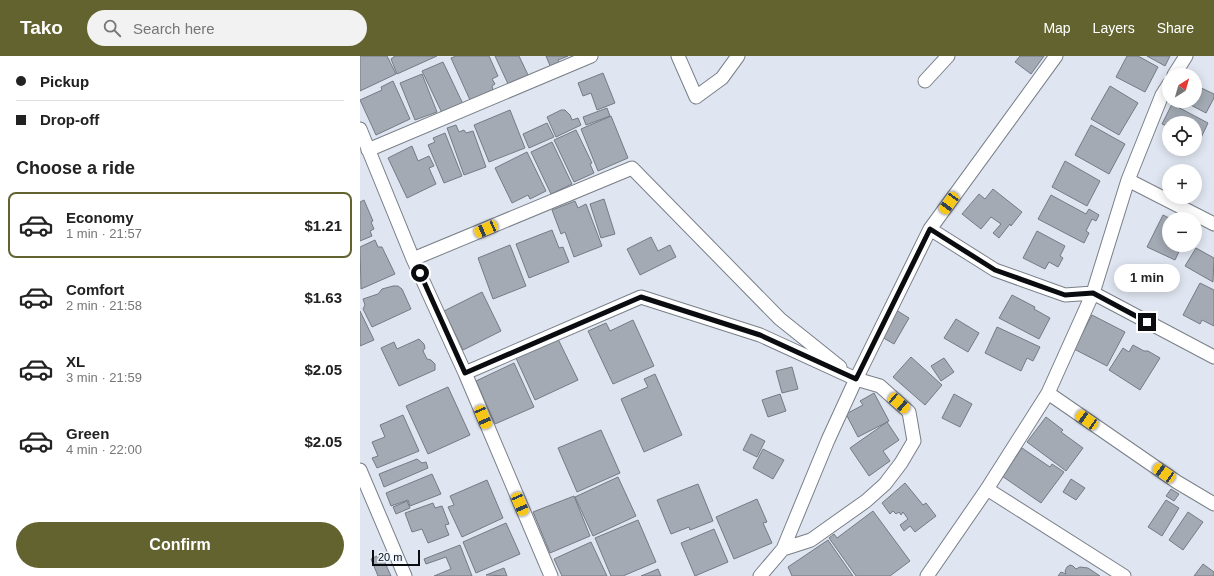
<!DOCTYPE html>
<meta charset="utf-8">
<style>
:root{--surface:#fff;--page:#f2f2f2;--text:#222;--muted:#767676;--line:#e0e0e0;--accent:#636330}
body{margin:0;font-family:Helvetica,sans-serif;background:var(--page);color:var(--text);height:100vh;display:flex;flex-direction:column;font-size:15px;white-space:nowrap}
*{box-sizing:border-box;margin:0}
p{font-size:13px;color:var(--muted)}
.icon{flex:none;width:22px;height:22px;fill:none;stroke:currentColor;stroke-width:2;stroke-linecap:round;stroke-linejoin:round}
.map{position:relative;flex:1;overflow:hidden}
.side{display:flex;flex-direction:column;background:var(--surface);width:360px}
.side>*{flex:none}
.banner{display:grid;align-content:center;height:88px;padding:0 16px;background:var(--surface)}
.needle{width:26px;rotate:37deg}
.tools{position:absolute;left:802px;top:12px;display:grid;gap:8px}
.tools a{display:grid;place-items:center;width:40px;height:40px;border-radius:50%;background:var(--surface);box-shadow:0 2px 10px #0003;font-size:20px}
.scale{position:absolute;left:12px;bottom:10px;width:48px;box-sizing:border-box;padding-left:4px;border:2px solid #0a0c0f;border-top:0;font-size:11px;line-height:14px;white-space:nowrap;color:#0a0c0f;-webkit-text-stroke:3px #edf4fe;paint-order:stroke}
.end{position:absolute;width:18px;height:18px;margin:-9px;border:5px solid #0a0c0f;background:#fff;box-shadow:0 0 0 2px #fff}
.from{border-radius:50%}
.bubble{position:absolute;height:28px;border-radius:14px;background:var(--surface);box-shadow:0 2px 10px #0003;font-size:13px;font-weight:800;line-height:28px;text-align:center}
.car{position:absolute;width:12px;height:24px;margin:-12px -6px;border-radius:5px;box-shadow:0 0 3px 1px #0007;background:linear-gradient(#f5c518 24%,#345 0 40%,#f5c518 0 76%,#345 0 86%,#f5c518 0)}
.banner b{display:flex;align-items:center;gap:14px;height:38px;font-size:15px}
.banner b+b{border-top:1px solid var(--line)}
.banner i{width:10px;height:10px;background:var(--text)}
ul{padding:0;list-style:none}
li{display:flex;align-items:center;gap:12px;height:66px;margin:0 8px 6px;padding:0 8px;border:2px solid transparent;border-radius:8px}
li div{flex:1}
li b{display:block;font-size:15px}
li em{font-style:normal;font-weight:800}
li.active{border-color:var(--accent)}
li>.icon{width:36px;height:36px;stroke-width:1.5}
h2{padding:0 16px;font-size:18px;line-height:48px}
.cta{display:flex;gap:8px;margin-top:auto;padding:8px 16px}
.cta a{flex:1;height:46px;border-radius:24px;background:var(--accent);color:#fff;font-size:16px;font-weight:800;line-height:46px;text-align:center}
header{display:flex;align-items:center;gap:24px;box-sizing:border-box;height:56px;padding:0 20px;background:var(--accent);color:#fff}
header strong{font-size:19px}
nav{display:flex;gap:22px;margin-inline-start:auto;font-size:14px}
.search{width:280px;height:36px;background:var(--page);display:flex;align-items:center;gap:10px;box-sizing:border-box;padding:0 14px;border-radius:22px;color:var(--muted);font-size:15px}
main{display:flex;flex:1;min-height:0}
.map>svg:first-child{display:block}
</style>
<header>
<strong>Tako</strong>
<div class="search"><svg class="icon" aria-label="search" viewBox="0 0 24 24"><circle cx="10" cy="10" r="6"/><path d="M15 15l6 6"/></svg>Search here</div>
<nav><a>Map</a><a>Layers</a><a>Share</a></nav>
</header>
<main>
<section class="side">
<div class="banner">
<b><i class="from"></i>Pickup</b>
<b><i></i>Drop-off</b>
</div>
<h2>Choose a ride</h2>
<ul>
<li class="active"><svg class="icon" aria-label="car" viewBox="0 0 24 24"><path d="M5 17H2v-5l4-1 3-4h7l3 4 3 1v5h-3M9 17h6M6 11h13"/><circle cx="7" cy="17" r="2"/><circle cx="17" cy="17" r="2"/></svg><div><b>Economy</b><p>1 min · 21:57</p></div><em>$1.21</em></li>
<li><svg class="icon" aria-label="car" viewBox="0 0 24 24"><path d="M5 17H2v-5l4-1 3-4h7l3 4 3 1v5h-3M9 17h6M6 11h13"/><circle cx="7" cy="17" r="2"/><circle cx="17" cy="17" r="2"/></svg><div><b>Comfort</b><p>2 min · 21:58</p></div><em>$1.63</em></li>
<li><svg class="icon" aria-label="car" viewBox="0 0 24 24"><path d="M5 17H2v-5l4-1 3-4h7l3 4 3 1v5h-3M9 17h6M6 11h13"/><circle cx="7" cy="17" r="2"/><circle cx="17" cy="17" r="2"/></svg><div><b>XL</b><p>3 min · 21:59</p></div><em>$2.05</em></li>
<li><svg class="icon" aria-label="car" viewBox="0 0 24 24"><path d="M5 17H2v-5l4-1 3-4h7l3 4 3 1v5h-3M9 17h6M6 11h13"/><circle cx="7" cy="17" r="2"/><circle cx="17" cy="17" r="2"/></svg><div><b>Green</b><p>4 min · 22:00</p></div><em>$2.05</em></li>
</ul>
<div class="cta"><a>Confirm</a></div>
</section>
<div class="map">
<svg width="854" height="520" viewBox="0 0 854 520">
<rect width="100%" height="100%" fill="#e0e6f1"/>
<!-- building -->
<path fill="#a3aab4" stroke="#757b84" d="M0,0H27L36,18L0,35Z
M34,0H77L37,18L31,3L34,1Z
M96,0H129L138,20L132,23L135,28L132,30L133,34L110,44L91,2Z
M135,0H159L169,21L149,30Z
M186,0H208L198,4L200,8L191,12Z
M660,0H684L671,18L655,6Z
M767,0H778L798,11L785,36L756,21Z
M787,0H810L805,10Z
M83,6L103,48L82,57L62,15Z
M243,17L255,47L237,54L231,37L223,40L218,27Z
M62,18L77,56L55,64L40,27Z
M33,25L50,63L16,79L0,44L22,34L21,31Z
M835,29L854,38V42L846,57L823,45H835Z
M750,30L778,47L759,79L731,63Z
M812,48L848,67L839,86L835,84V67H809V71L802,68Z
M247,52L250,60L226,69L223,61Z
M150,54L165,92L129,106L114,69Z
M201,54H205L210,59L212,64L218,62L221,69L196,81L187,61Z
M251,60L268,102L238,115L221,73Z
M187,67L194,81L169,92L163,78Z
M96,69L99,76L104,74L106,77L113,75L126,111L104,119L87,72Z
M731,69L765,88L749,118L715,99Z
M216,74L232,107L230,108L234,117L214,126L194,84Z
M85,77L102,120L84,127L68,89L75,86L73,82Z
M192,86L212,128L191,138L171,96Z
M52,90L58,105L69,100L74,110L69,112L76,128L47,142L28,102Z
M167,96L186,135L170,143L168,139L152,147L135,112Z
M705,105L740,125L727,150L692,131Z
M633,133L662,156L651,170L650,168L639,182L633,177L641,168L631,161L621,173L602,158L619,138L625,143Z
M691,139L726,158L729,153L739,159L736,165L732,163L726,175L729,177L724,187L678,163Z
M244,143L255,178L241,182L230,148Z
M4,144L13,165L11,166L14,173L10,175L12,180L0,185V146Z
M215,145L218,152L226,148L242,190L214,201L205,176L201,178L192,154Z
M803,159L811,163H809V189H822L815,204L787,191Z
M192,174L199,192L203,191L209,206L169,222L156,188Z
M677,175L705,190L700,200L703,202L698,211L689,206L685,213L663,202Z
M291,181L298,195L310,189L316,201L280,219L267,193Z
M15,184L18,191H22L35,218L1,233L0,191Z
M150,189L166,230L133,243L118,202Z
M836,192L854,202L853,226L825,210Z
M840,227L854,234V270L842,264L840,268L823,259Z
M33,230H38L42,233L51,253L12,271L3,253L5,249L3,243L18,238L22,233Z
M122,236L141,275L103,294L84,255Z
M652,239L675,251L674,253L690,262L679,283L639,262Z
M536,254L549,262L534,288L520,280Z
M0,255L14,284L0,290Z
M732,259L765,276L747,310L714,293Z
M596,263L619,277L608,296L584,282Z
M273,264L294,310L253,328L228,275L246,267L250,275Z
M637,271L680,291L673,305L667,302L661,315L625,297Z
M59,283L64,288L65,292L63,295L67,303L71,304L75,308V314L39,330L21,292L34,286L37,293Z
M198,283L218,324L175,344L156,302Z
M773,289L784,295H788L800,302L780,334L749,314L763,292L769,296Z
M551,301L582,329L565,349L533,321Z
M584,302L594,316L581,325L571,310Z
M154,307L174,351L135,368L116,325Z
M432,311L438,333L422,337L416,315Z
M295,318L322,379L284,396L261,343L288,331L284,323Z
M88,331L110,379L68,398L46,350Z
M514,337L529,365L498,381L486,358L503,349L500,345Z
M420,338L426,355L408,361L402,344Z
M594,338L612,348L600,371L582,362Z
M43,359L59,395L17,412L12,402L18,400L12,386L25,381L20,369Z
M686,361L703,374L701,376L723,392L706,415L667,386Z
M527,366L539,384L523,395L530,405L509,420L490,392Z
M241,374L260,417L217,436L198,392Z
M391,378L405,385L397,401L383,394Z
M662,392L690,411L692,408L704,416L681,447L642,420Z
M403,393L424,404L413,423L393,412Z
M57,403L62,407L66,406L68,412L24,431L19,418Z
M72,418L81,438L50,450L48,444L31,450L26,437Z
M258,421L276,460L233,480L215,441Z
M711,423L725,432L716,444L703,436Z
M127,424L143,462L102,481L88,451L94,449L90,440Z
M545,427L563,449L566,447L576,460L555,476L550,470L544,475L540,469L548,463L543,456L541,459L539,456L536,458L533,455L530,458L522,447Z
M338,428L353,465L330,474L329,471L311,478L297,444Z
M811,433L819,438L814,445L806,440Z
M214,440L230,480L190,497L173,456Z
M397,443L407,466L403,467L412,487L374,503L356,461Z
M806,444L819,452L802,480L788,471Z
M47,445L50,452L36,458L33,451Z
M73,447L75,452L82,450L89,468L85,469L89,479L68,487L62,473L52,476L45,457Z
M513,455L550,505L530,520H496L469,482L474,478L477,482Z
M828,456L843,466L823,494L809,484Z
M278,464L296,506L263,520H251L235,482Z
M146,467L160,498L116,517L103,486Z
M354,473L368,506L335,520L321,487Z
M468,484L493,520H432L428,511Z
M231,486L247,520H202L194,503Z
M100,489L112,520H74L91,513L86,501L66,508L64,503Z
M21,498L31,520H18L11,503Z
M843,508L854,516V520H834Z
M710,509L713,510L716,513L720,511L728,512L740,520H698L701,516L706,518L705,515L707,511Z
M144,512L147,520L126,519Z
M298,513L301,520H281Z"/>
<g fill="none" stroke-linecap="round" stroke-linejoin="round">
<defs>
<path id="minor" d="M318,0L336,41L362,22L378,0
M814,19L826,0
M565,25L588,0
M0,73L53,203L105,317L191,520
M8,94L231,0
M768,124L854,168
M570,173L635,214L705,239L733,237L854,301
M53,203L272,112L420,263L480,311
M105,317L281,241L400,279L496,323L520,330L549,356L554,385L541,407L525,428L506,445L451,484L423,493L400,520
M688,337L817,426L854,448
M0,414L45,520
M627,433L764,520
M423,493L468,384L496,323L570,173L696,0
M567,520L627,433L688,337L733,237L768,124L802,39L809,28"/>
</defs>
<!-- minor casing -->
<use href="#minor" stroke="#797f88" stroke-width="15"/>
<!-- minor -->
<use href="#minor" stroke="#fff" stroke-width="13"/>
</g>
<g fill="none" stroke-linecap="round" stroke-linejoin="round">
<!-- route -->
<path stroke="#0a0c0f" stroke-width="5" d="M60,217L105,317L281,241L400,279L496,323L570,173L635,214L705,239L733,237L787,266"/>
</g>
</svg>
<div class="tools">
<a><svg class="needle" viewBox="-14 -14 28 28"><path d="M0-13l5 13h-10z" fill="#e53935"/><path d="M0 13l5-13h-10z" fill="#767676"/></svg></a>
<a><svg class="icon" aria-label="locate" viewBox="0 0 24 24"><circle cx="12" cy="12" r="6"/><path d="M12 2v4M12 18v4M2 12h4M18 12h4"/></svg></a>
<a>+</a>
<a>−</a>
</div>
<div class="scale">20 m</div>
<i class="end from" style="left:60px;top:217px"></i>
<i class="end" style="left:787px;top:266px"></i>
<div class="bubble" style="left:754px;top:208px;width:66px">1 min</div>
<i class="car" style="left:589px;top:147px;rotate:216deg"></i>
<i class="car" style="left:126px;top:173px;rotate:247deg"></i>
<i class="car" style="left:539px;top:347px;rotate:131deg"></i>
<i class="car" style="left:123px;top:361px;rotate:157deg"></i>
<i class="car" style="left:727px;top:364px;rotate:304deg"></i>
<i class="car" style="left:804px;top:417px;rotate:305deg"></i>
<i class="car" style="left:160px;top:448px;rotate:157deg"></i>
</div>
</main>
